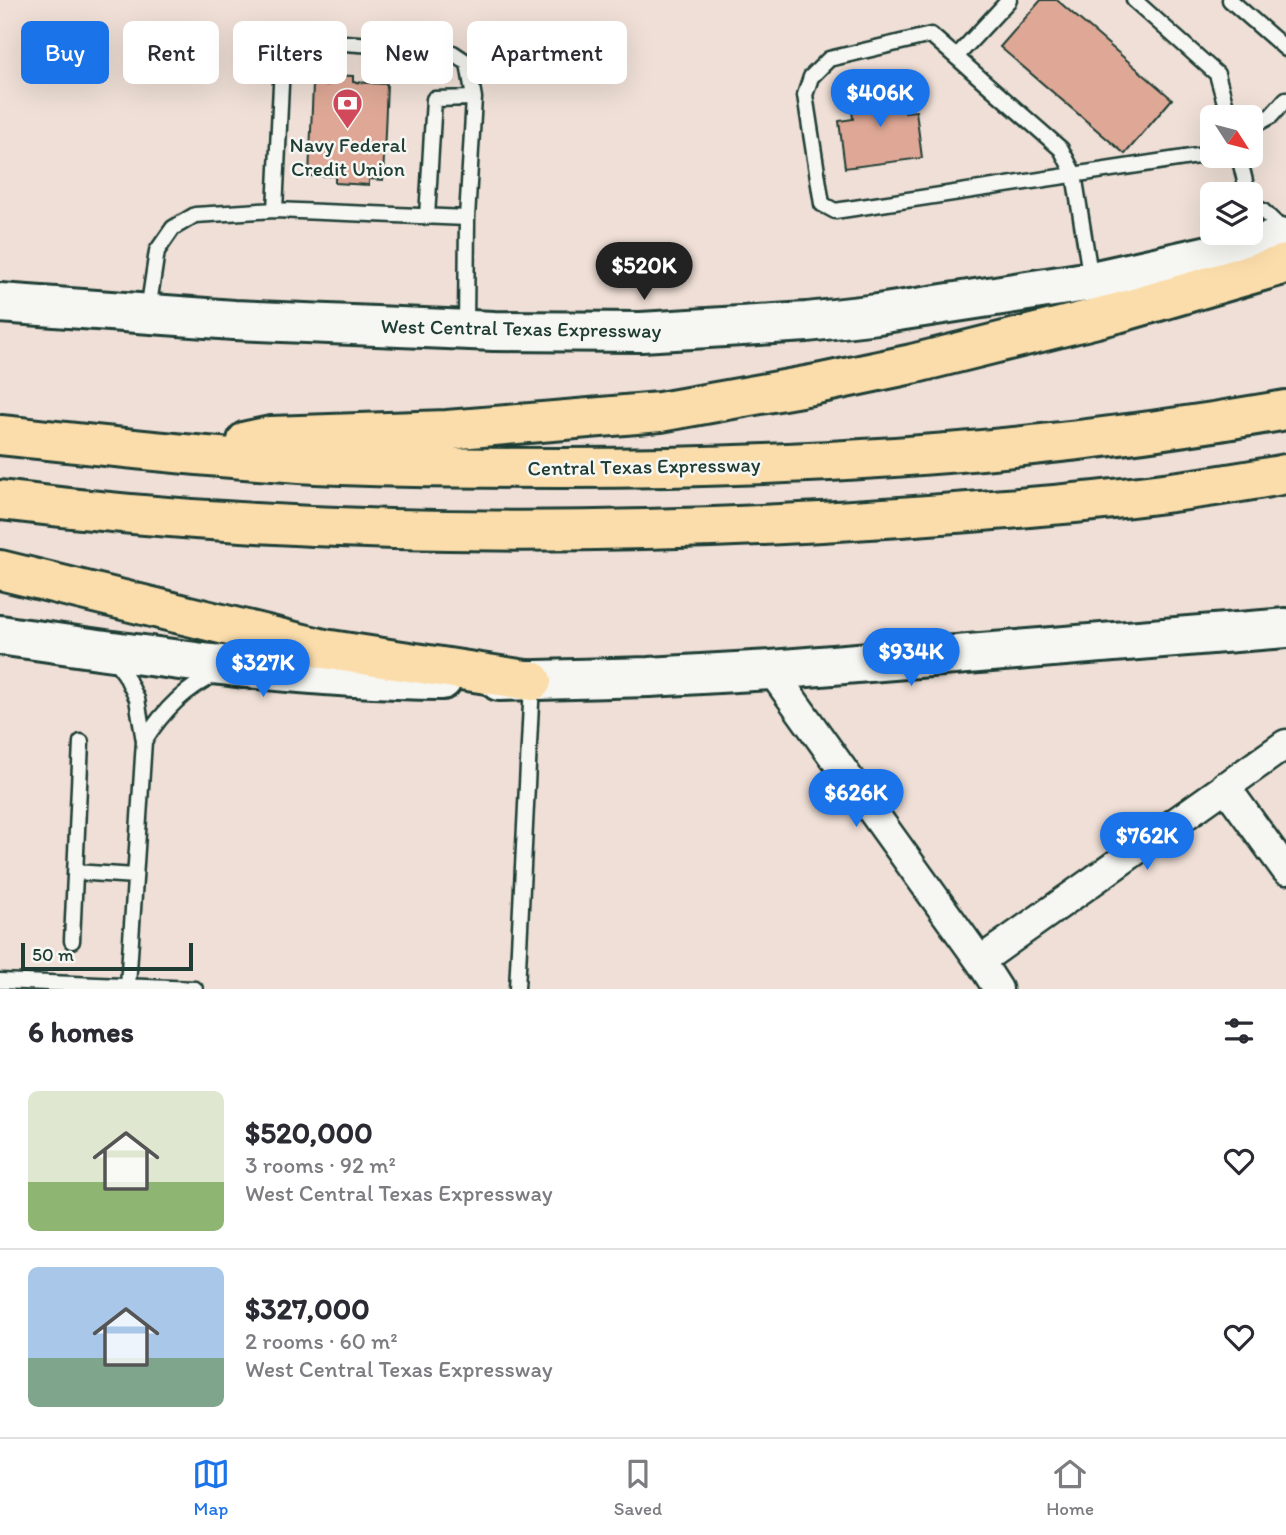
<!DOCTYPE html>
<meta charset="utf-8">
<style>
body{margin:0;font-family:Itim,sans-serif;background:#f2f2f3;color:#2b2b33;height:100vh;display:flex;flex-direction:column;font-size:26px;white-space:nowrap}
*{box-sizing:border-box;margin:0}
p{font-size:23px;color:#7c7c81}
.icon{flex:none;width:38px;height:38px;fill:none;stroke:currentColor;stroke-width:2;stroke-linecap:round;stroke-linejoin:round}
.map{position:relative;height:989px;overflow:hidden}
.drawer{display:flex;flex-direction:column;background:#fff;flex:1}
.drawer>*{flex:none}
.guide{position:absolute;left:21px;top:21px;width:700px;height:63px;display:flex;gap:14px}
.needle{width:46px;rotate:126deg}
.fabs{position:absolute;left:1200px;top:105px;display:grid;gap:14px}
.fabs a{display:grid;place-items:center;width:63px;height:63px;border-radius:10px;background:#fff;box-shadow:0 7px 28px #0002;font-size:35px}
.scale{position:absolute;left:21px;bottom:18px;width:172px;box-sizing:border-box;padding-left:7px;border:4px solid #1f3d34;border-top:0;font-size:19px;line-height:24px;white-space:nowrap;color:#1f3d34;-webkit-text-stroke:5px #f6f6f2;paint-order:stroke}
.price{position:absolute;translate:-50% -60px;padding:0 16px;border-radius:24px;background:#1a73e8;color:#fff;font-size:23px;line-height:46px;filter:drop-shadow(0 2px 4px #0008)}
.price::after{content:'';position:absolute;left:50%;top:42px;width:21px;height:16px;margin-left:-10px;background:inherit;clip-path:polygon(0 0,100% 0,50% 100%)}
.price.on{background:#222;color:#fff}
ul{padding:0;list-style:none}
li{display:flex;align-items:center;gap:21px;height:175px;padding:0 28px}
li+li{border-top:2px solid #e1e1e2}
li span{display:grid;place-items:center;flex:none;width:196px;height:140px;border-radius:10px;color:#555}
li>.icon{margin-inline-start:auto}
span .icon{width:84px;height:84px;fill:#fffc;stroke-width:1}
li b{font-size:30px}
h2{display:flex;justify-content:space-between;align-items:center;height:84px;padding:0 28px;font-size:30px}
.pill{padding:0 24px;border-radius:10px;background:#fff;box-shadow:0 7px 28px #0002;font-size:24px;line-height:63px}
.pill.on{background:#1a73e8;color:#fff}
.tab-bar{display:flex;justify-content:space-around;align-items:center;height:98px;border-top:2px solid #e1e1e2;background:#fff;font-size:19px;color:#7c7c81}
.tab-bar a{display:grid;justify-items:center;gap:4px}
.tab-bar .on{color:#1a73e8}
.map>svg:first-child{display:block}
.building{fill:#dfa896;stroke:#1f3d34;stroke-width:2}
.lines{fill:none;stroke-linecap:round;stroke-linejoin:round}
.lane-casing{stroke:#1f3d34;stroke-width:19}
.street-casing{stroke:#1f3d34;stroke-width:33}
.secondary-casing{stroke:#1f3d34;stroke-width:44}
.highway-casing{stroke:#1f3d34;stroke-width:44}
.lane{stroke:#f6f6f2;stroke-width:14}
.street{stroke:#f6f6f2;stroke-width:28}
.secondary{stroke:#f6f6f2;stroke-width:38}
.highway{stroke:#fbddab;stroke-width:38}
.labels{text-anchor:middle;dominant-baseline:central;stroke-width:5;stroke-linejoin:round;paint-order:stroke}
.poi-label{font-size:21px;fill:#1f3d34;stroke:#f6f6f2}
.street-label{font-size:21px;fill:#1f3d34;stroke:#f6f6f2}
</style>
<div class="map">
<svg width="1286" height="989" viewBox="0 0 1286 989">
<rect width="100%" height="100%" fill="#efdfd6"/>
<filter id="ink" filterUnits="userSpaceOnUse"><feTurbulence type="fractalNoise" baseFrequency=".0143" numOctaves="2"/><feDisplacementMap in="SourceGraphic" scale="14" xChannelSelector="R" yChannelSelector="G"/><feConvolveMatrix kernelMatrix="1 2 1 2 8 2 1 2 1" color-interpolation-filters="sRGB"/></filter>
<g filter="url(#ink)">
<path class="building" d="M1041,0h16l115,99 -47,55 -125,-107z
M329,75l24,1v6l34,2 -4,96 -14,-1v6l-34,-2v-7h-26l4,-91h15z
M901,85l4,27 11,-1 6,47 -77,10 -6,-47 14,-2 -3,-27z"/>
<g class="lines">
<defs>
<path id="lane" d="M1134,0l83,74 12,43
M1230,0l56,49
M956,57l53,-57
M1251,127l20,-11 15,-17
M1239,156l9,38
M1251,205l12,6 22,21
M275,210l7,-146 15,-20 18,-3 116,8 22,4 15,10 6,35 -7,120 -1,109
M427,217l7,-118 40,-1
M1091,280l-17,-106 -13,-25 -130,-114 -102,24 -18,18 -6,18 17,109 13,7 369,-56 9,-5
M148,311l9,-60 16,-23 22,-13 80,-5 192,8
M113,658l12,16 12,25 7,42 -16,245
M144,741c18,-29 41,-53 72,-67
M75,872l60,4
M72,941l9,-199
M0,981l195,8
M517,989l15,-306"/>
<path id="street" d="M771,670l209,291 18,28
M1225,786l61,84
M980,961l306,-217"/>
<path id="secondary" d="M0,303l234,17 260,11 147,1 166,-10 71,-8 214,-33 194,-43
M0,635c146,21 294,44 442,45
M499,681l150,-4 122,-7 515,-42"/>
<path id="highway" d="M0,435c105,11 211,23 316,29 82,4 165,4 247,4 241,0 485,-16 723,-58
M247,441l24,-5 176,-6 213,-18 157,-28 95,-20 205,-51 169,-49
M0,500c298,37 600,38 900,17 128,-9 259,-19 386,-43
M0,570l324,79 208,32"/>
</defs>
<use href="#lane" class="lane-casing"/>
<use href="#street" class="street-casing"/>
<use href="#secondary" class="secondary-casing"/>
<use href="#highway" class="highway-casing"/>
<use href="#lane" class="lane"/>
<use href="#street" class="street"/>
<use href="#secondary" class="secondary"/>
<use href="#highway" class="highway"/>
</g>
</g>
<defs>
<symbol id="bank-pin" viewBox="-11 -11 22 30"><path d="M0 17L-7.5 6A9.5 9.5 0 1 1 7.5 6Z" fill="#d1495b" stroke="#f6f6f2"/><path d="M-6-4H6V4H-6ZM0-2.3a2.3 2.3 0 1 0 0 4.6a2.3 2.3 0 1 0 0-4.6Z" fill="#fff"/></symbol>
</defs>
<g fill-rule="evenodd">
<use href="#bank-pin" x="330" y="86" width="35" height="47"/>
</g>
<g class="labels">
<g class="poi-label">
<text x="348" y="144">Navy Federal<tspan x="348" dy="24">Credit Union</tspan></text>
</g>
<g class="street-label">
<text transform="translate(521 328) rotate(1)">West Central Texas Expressway</text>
<text transform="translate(644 466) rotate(-1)">Central Texas Expressway</text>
</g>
</g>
</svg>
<div class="fabs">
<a><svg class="needle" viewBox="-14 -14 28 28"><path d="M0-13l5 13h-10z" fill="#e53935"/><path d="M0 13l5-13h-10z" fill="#7c7c81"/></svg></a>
<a><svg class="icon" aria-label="layers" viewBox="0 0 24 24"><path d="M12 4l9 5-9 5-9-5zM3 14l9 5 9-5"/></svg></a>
</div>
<div class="scale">50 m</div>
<b class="price" style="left:880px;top:129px">$406K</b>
<b class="price on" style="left:644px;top:302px">$520K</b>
<b class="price" style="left:911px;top:688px">$934K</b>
<b class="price" style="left:263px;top:699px">$327K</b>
<b class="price" style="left:856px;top:829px">$626K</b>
<b class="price" style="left:1147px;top:872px">$762K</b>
<div class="guide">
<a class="pill on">Buy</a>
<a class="pill">Rent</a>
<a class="pill">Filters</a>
<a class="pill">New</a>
<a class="pill">Apartment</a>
</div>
</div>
<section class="drawer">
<h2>6 homes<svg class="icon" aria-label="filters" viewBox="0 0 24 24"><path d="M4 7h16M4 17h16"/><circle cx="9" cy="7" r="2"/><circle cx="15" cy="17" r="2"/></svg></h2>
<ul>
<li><span style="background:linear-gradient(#dfe7d0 65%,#8fb573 0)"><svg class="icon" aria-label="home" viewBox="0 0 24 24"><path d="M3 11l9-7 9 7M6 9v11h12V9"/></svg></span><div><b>$520,000</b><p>3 rooms · 92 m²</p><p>West Central Texas Expressway</p></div><svg class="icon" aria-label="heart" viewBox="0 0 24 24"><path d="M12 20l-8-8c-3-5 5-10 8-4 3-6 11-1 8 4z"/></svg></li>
<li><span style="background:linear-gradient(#a9c7e8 65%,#7fa58c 0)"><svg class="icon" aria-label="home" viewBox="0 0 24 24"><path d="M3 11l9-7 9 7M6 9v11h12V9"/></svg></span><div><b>$327,000</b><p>2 rooms · 60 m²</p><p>West Central Texas Expressway</p></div><svg class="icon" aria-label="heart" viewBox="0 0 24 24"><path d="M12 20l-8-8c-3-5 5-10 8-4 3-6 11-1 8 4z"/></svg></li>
</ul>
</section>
<nav class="tab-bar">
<a class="on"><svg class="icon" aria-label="map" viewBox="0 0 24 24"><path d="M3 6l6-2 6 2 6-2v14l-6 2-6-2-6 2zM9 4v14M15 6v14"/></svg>Map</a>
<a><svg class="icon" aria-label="saved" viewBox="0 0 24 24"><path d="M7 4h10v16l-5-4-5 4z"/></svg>Saved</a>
<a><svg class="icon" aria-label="home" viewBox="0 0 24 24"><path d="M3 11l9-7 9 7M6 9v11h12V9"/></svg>Home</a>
</nav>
